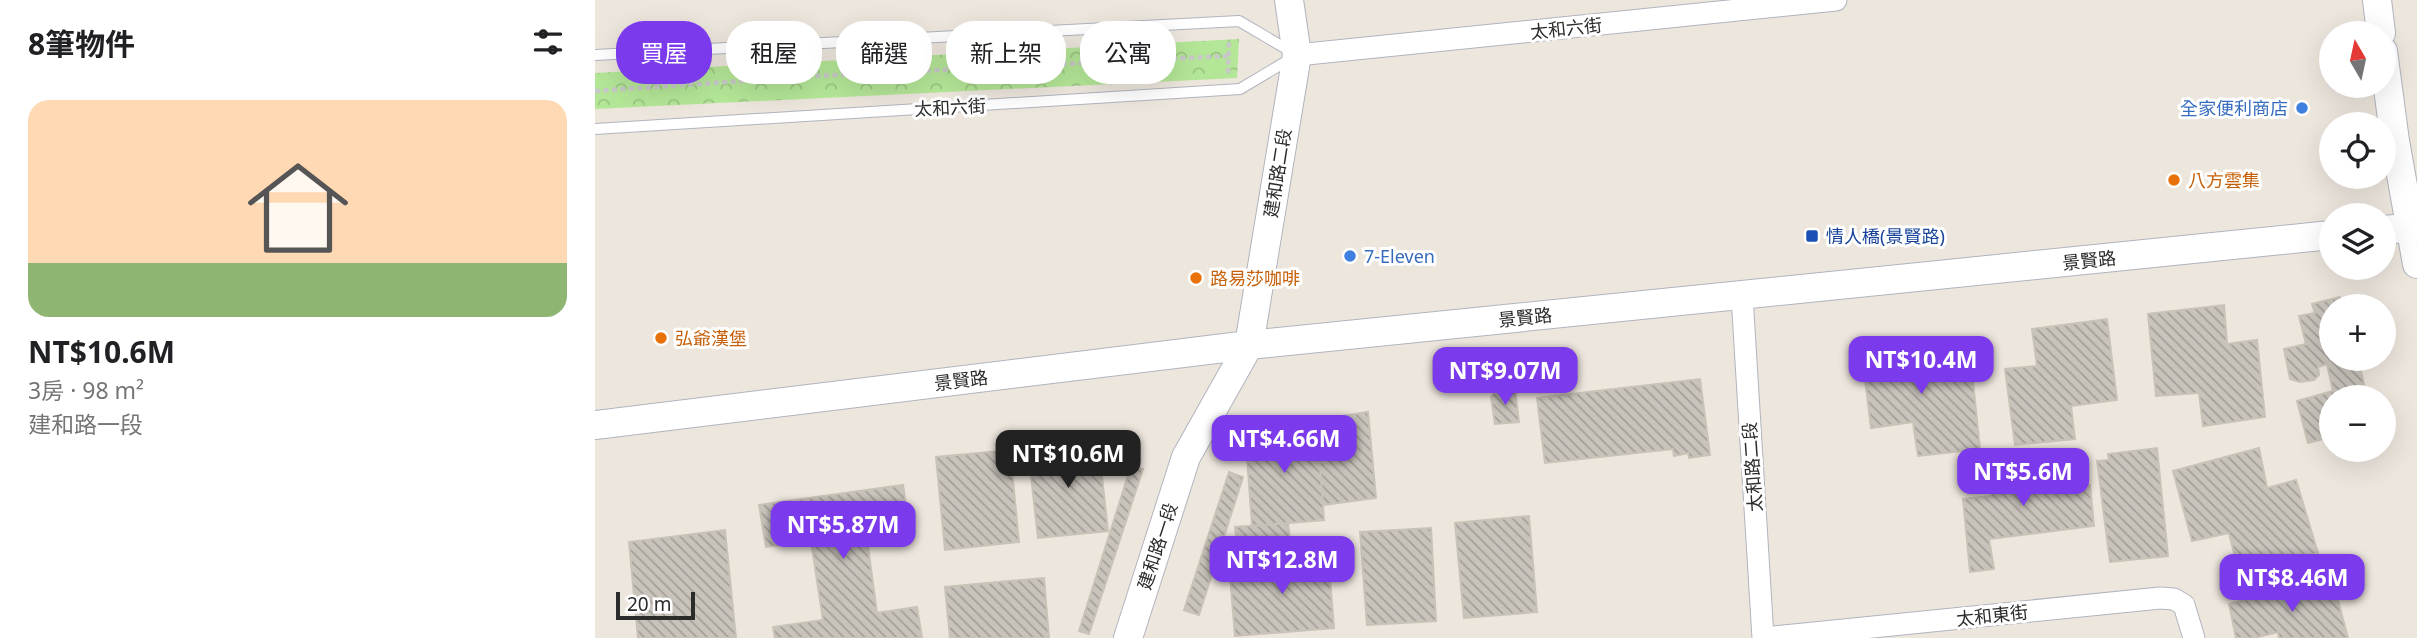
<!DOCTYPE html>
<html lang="zh-TW">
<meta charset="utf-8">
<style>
body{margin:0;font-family:"Noto Sans","Noto Sans TC",sans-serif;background:#f6f6f6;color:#202124;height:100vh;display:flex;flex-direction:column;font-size:26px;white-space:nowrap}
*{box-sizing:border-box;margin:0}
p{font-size:23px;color:#757577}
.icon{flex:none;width:38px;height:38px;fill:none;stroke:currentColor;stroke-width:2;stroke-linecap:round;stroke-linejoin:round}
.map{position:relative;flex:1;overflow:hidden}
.drawer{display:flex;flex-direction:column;background:#fff;width:595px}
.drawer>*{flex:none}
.guide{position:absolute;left:21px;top:21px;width:665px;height:63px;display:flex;gap:14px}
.needle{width:46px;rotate:351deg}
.buttons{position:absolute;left:1724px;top:21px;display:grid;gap:14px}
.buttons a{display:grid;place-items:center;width:77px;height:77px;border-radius:50%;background:#fff;box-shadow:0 7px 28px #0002;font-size:35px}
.scale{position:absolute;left:21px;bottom:18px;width:79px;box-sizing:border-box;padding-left:7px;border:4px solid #2b2b2b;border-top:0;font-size:19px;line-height:24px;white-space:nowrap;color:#2b2b2b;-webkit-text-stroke:5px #fff;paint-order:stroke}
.price{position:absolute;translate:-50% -60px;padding:0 16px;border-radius:14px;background:#7c3aed;color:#fff;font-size:23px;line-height:46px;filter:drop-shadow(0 2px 4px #0008)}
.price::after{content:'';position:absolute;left:50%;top:42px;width:21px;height:16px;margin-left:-10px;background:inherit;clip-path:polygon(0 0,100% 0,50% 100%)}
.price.active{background:#222;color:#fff}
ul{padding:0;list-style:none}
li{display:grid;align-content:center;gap:14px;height:371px;padding:0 28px}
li+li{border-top:2px solid #e0e0e0}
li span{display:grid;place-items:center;height:217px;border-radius:21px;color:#555}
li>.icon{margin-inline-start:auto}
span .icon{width:126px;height:126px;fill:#fffc;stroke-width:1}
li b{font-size:30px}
h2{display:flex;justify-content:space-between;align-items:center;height:84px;padding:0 28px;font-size:30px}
.pill{padding:0 24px;border-radius:28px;background:#fff;box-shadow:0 7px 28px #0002;font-size:24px;line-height:63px}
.pill.active{background:#7c3aed;color:#fff}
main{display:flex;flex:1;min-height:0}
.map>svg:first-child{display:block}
.park{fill:url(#park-crowns)}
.building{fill:url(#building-back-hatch);stroke:#c9c2b6;stroke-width:2}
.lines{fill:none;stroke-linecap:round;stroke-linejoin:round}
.service-casing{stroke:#b1b4bf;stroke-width:12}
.minor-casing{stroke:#b1b4bf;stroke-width:23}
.tertiary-casing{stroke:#b1b4bf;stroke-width:30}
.path{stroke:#c8c8c8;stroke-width:4.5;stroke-dasharray:5 3.5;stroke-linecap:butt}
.service{stroke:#fff;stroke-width:10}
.minor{stroke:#fff;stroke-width:21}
.tertiary{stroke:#fff;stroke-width:28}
.shop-dot{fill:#3f7fe0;stroke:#fff;stroke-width:2.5}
.food-dot{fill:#e8710a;stroke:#fff;stroke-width:2.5}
.transit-dot{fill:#1a4fb4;stroke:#fff;stroke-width:2.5}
.labels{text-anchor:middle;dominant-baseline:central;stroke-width:6;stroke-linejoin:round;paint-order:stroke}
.street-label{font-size:18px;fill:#2b2b2b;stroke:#fff}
.shop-label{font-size:18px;fill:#366cbe;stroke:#fff;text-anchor:end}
.food-label{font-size:18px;fill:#c56008;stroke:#fff;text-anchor:start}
.transit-label{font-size:18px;fill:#164399;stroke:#fff;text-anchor:start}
</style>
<main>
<section class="drawer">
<h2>8筆物件<svg class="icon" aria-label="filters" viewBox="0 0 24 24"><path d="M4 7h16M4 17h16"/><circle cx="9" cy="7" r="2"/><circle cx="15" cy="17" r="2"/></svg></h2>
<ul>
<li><span style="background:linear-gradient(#ffd9b3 75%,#8fb573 0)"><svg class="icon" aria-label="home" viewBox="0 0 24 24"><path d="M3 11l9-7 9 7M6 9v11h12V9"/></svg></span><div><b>NT$10.6M</b><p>3房 · 98 m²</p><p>建和路一段</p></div></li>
</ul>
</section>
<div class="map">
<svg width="1822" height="638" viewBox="0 0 1822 638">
<defs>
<pattern id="park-crowns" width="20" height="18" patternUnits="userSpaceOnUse" patternTransform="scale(1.75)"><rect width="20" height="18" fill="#b4e697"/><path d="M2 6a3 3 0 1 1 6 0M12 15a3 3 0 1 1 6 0" fill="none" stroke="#9bc582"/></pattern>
<pattern id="building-back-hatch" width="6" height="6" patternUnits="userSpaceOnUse" patternTransform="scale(1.75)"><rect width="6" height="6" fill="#c9c4bb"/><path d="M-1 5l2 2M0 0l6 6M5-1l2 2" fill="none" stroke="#a39f98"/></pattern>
</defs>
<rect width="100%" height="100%" fill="#ede6dd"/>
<path class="park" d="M644,39l-2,39 -642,31v-36z"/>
<path class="building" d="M1745,297l3,9h6h-18v53h27l9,38h-36v40l-23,6 -11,-42 36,-10 -6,-27 -9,3 1,8 -5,5 -14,2 -10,-3 -6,-30 22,-5 -7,-28 16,-3 -3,-9z
M1629,305l3,39 30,-4 8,77 -62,9 -4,-33 -43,3 -8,-82z
M1512,319l10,81 -46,6 4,33 -60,6 -10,-76 32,-3 -5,-37z
M1340,337l6,39 31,-4 8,77 -62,7 -5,-34 -42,6 -10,-82z
M1105,379l10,76 -21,3 -1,-5 -14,3 -1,-7 -128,14 -8,-65z
M920,389l4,33 -24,2 -4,-27 4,-5z
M773,412l8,86 -53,7 -4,-50 9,-2 -5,-34z
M722,425l7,95 -72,6 -7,-96z
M503,441l10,90 -70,7 -10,-89z
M1562,448l11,108 -58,6 -13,-101 12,-1 -1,-6z
M1664,448l8,40 29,-8 22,73 -78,24 -11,-44 -37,8 -19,-70z
M415,450l9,92 -74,8 -9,-93z
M1460,460l4,29 31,-4 4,41 -105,13 5,30 -24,3 -7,-73 28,-3 -4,-27z
M536,466l12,3 -54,165 -10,-3z
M634,472l14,5 -44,138 -15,-5z
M308,485l6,41 -43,6 11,81 40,-6 5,31h-147l-2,-11 50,-7 -12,-79 -45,6 -7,-42z
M934,516l8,96 -73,6 -9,-95z
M693,523l4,36 -53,4 -4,-36z
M836,528l5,93 -69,4 -7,-93z
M130,530l11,108h-98l-9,-96z
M733,555l6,73 -99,8 -6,-72z
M449,578l5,60h-99l-5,-51z
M1737,578l16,60h-69l-1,-6 -24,6h-18l-7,-34z"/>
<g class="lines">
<defs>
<path id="service" d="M0,55l644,-34 58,34 -57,34 -645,40"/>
<path id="minor" d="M702,55l539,-55
M1147,296l21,342
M1169,638l396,-40 14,1 10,6 10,33"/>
<path id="tertiary" d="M1782,0l4,33
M1788,51l12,90 22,123
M1788,230l34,-3
M0,425l654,-80 1082,-110
M533,638l58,-181 63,-112 48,-290 -8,-55"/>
</defs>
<use href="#service" class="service-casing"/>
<use href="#minor" class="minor-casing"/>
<use href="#tertiary" class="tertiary-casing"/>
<path class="path" d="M633,73l1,-33
M0,91l220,-15 413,-20"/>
<use href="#service" class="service"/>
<use href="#minor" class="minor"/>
<use href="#tertiary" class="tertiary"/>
</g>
<g class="shop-dot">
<circle cx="1707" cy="108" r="7"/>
<circle cx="755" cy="256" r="7"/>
</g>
<g class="food-dot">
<circle cx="1579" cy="180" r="7"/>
<circle cx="601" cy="278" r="7"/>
<circle cx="66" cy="338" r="7"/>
</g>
<rect class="transit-dot" x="1210" y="229" width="14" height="14" rx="3.5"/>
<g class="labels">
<g class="street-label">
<text transform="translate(971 28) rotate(-6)">太和六街</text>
<text transform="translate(355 107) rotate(-3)">太和六街</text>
<text transform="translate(682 173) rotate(-81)">建和路二段</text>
<text transform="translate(1494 260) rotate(-6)">景賢路</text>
<text transform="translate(930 317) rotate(-6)">景賢路</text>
<text transform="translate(366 380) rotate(-7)">景賢路</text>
<text transform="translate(1157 467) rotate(-94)">太和路二段</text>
<text transform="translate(562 546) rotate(-72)">建和路一段</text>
<text transform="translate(1397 615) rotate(-6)">太和東街</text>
</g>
<g class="shop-label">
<text x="1693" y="108">全家便利商店</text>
<text x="769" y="256" text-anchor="start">7-Eleven</text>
</g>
<g class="food-label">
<text x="1593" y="180">八方雲集</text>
<text x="615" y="278">路易莎咖啡</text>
<text x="80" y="338">弘爺漢堡</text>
</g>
<g class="transit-label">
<text x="1231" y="236">情人橋(景賢路)</text>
</g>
</g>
</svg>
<div class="buttons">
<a><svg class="needle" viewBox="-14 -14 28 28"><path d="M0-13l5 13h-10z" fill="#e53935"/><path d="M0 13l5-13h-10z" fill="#757577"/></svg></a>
<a><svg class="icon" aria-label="locate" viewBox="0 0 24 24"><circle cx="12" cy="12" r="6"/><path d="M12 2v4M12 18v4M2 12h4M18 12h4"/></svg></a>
<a><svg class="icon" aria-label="layers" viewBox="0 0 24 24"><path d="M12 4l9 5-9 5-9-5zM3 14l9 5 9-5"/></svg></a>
<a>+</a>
<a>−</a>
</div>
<div class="scale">20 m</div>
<b class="price" style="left:1326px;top:396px">NT$10.4M</b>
<b class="price" style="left:910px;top:407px">NT$9.07M</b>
<b class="price" style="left:689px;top:475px">NT$4.66M</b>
<b class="price active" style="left:473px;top:490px">NT$10.6M</b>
<b class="price" style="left:1428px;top:508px">NT$5.6M</b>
<b class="price" style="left:248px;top:561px">NT$5.87M</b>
<b class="price" style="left:687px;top:596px">NT$12.8M</b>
<b class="price" style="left:1697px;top:614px">NT$8.46M</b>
<div class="guide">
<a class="pill active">買屋</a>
<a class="pill">租屋</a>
<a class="pill">篩選</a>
<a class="pill">新上架</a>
<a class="pill">公寓</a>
</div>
</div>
</main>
